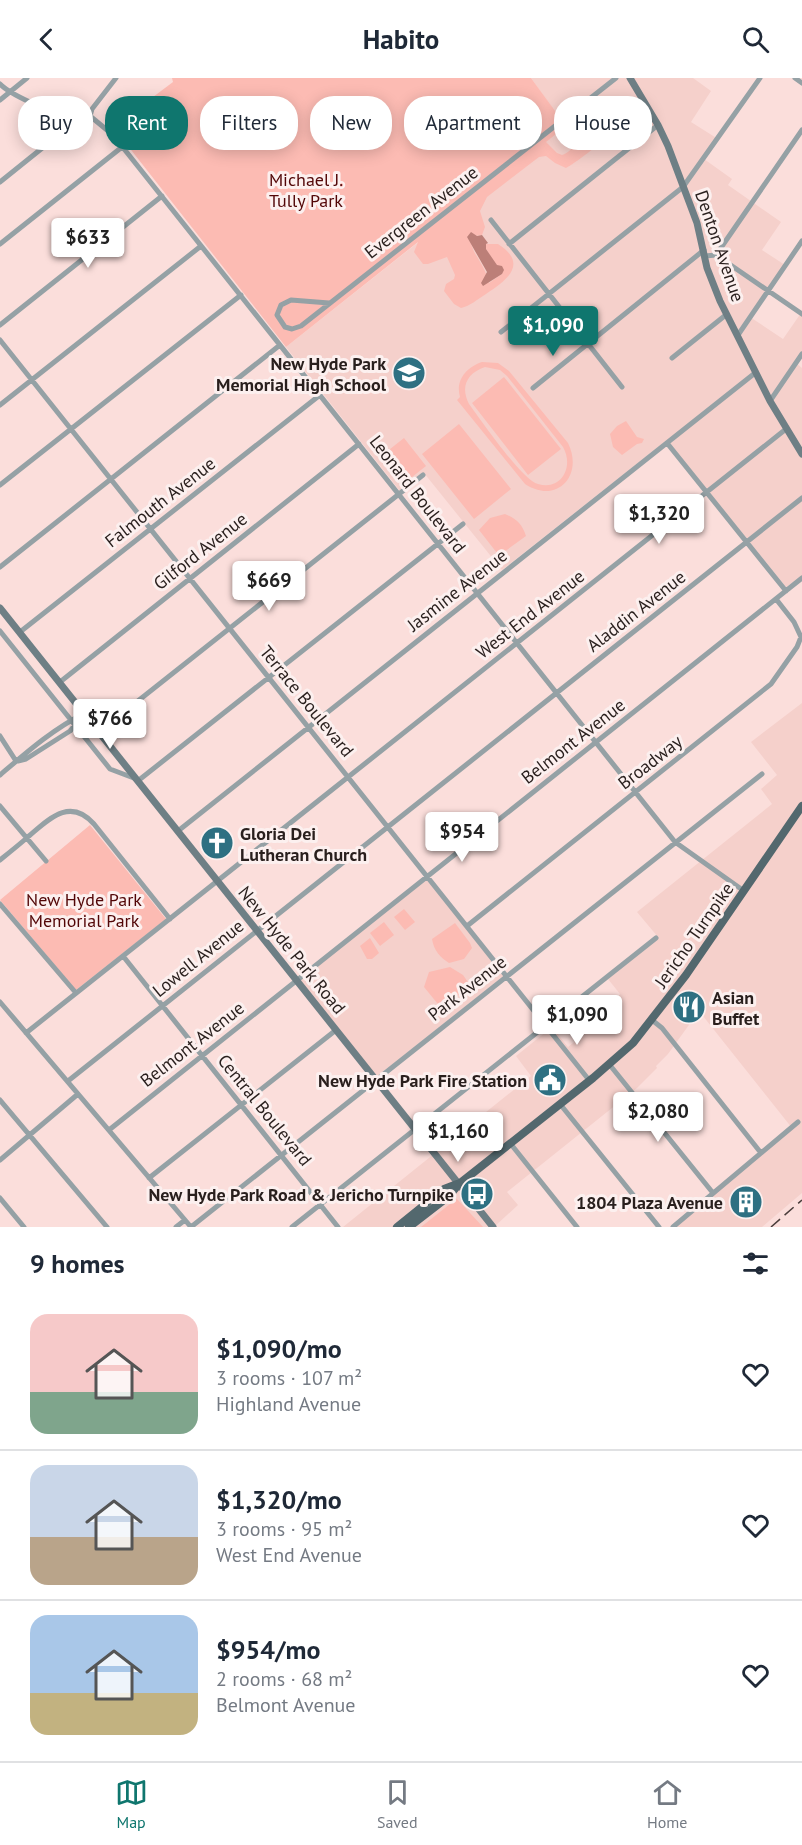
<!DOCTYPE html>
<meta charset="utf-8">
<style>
body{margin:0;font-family:"PT Sans",sans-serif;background:#f2f2f3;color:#1f2937;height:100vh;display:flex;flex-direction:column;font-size:22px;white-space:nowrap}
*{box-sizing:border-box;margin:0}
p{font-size:20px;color:#747a83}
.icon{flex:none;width:33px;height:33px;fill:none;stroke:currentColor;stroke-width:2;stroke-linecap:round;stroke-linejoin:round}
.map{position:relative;height:1149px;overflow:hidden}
.sheet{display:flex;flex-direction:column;background:#fff;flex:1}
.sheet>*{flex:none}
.banner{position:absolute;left:18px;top:18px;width:766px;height:54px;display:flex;gap:12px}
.price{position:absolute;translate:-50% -51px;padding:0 14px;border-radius:6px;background:#fff;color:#222;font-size:20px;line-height:39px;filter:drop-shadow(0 2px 3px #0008)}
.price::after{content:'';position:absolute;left:50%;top:36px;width:18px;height:14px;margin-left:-9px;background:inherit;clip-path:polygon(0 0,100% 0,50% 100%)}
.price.active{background:#0f766e;color:#fff}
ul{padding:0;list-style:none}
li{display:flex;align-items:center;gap:18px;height:150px;padding:0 30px}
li+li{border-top:2px solid #e0e1e3}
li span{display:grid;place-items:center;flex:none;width:168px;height:120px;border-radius:18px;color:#555}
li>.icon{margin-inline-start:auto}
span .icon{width:72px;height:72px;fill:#fffc;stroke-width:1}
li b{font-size:26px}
h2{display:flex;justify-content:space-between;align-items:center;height:72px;padding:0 30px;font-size:26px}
.pill{padding:0 21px;border-radius:24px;background:#fff;box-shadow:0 3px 15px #0003;font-size:21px;line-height:54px}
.pill.active{background:#0f766e;color:#fff}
header{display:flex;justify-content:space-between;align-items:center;height:78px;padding:0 30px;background:#fff;font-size:27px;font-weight:700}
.menu{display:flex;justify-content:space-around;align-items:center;height:84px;border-top:2px solid #e0e1e3;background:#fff;font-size:16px;color:#747a83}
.menu a{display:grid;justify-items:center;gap:3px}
.menu .active{color:#0f766e}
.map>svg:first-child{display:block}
.built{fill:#f5d0cb}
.green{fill:#fcbbb3;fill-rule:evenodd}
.water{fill:#bc7f78}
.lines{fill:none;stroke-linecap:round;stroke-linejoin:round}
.minor{stroke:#95a1a5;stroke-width:5}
.secondary{stroke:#6e7f85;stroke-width:7}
.primary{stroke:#53686e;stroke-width:8}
.rail{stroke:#4a3d3b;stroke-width:1.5;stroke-dasharray:12 6;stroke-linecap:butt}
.labels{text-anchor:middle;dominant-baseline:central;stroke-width:6;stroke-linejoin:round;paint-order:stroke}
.park-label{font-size:18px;fill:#520607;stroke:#fcf0ef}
.street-label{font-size:18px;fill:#291f1d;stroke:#fcf0ef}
.poi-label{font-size:18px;font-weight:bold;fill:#291f1d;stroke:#fcf0ef;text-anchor:end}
</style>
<header><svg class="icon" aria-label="back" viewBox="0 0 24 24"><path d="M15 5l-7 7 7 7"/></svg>Habito<svg class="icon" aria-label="search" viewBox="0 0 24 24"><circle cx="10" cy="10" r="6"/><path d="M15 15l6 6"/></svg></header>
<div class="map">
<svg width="802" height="1149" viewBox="0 0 802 1149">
<rect width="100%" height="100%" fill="#fbdedb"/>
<path class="built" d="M531,0h97l27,46 10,22 29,78 14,54 7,14 -8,-24 -10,-45 -29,-77 -10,-21 -28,-47h63l18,13 -20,31 27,17 -14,20 28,20 -4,6 53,37 -19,28 23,15 -35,52 33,22 18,-26 1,1v40l-6,9 6,5v208l-16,11 -119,-147 -165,130 -78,-97 -24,18 -114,-144 279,-221z
M802,625v490l-40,34h-86l116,-99 -93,-117 -31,43 -12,12 1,2 -20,20 -130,104 11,13 -24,22h-151l188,-151 -15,-20 36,-29 16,20 38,-30 14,-23 -12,-15 50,-42 -21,-25 135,-108 -11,-15 16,-14 -26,-33z
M427,800l77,98 -129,102 -78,-98z"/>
<path class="green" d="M172,0h359l35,48 -20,16 11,11 5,2c6,-2 8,-5 13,-9 8,-6 18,-6 22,-18l6,2 3,6c-4,7 -32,28 -40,32l-11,-5 -9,-7 -7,1 -52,40 -7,14 5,16 -3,8 -15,2c5,6 5,12 9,18 6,10 10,16 13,28l13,-9 -16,-25v-5h12c31,20 9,36 -12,50 -8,5 -16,12 -25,14l-7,-4 -10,-13 2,-7 8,-5 1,-4 -8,-18 -19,7h-5l-9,-12 4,-10 -132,105 -173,-220 60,-45z
M482,284l16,1 11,8 59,72c16,32 -11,62 -43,41l-68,-84 3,-3c-5,-17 7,-30 22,-35zM485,289l15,3 7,6 56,71c11,19 -1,44 -25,37 -16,-4 -57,-64 -69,-80 -9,-17 -2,-31 16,-37z
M504,299l57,72 -33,26 -56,-72z
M626,343l11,16 7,2 -2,4 -5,1 -15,11 -9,-8 -3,-13 7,-8z
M459,346l52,65 -37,30 -52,-65z
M404,360l22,28 -24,19 -22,-28z
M505,436c12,5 17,10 21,22l-22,16 -2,6 -4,-1 -1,-4 -18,-23 11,-12z
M90,747l76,94 -90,71 -76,-90z
M404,831l11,13 -10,8 -11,-13z
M384,844l10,13 -14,11 -10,-13z
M455,845l15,20 2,5 -8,11 -15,4c-9,-6 -15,-12 -17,-24z
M370,860l9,15 -7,6h-5l-7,-13z
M450,889l13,8 7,10 -28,24 -18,-22 5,-15z
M457,1121l26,28h-62l34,-27z"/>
<path class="water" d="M471,154l6,4 5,-1 6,8 -2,1v5l11,16 5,1 2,4 -2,4 -19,12 -2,-3 6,-11 -20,-35z"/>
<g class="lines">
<path class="minor" d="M795,0l7,5
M0,6c12,12 58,32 75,33 5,1 10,0 15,-1l23,19 562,707 69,49
M0,22l27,-22
M90,38l2,-7 24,-31
M0,104l56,-45 18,-19
M491,142l131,167
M0,166l122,-97
M509,166l149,-119
M716,177l86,-125
M705,178l11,-1 86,59
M329,225l-38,-3 -10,5 -4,10 8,12 7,2 9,-3 315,-248
M0,247l162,-129
M501,254l182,-145 77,-109
M738,257l64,-94
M0,262l589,740
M672,280l55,-44
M533,310l171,-138
M770,323l32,-47
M0,327l201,-159
M667,365l119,148
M0,407l241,-190
M0,489l280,-222
M0,553l110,138 29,11 324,-256
M20,554l300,-237
M60,604l299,-238
M100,653l323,-256
M0,658l16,25
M18,683l8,-2 44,-28 13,-15
M0,697c27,-23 53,-46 85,-62
M0,728l46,55
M178,753l577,-458
M0,782c10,-8 20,-16 29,-24 20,-17 41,-39 65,-12l76,95
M0,826l76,89
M467,848l304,-242 26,-37 4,-10 -7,-15 -18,-23
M123,878l215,271
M0,924l191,225
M652,942l10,8 99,125
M26,955l760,-604
M609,986l104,129
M68,1003l734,-583
M0,1022l107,127
M560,1026l99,123
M109,1052l693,-552
M510,1065l67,84
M0,1082l78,-66
M149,1100l187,-148
M0,1120l24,29
M176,1149l9,-7
M191,1149l571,-453
M292,1149l364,-289
M673,1149l125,-105"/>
<path class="secondary" d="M630,0l28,47 10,21 29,77 10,45 13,33 50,100 32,53
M0,530l493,619"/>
<path class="primary" d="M397,1149l47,-38 13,-5
M409,1149l40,-31 10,-12 134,-106 40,-35 53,-68 116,-169"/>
<path class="rail" d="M771,1149l31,-27"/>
</g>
<defs>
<symbol id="school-disc" viewBox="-11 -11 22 22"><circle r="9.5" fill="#2e7082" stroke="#fcf0ef"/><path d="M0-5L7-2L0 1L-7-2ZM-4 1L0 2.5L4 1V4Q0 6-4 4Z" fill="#fff"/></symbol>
<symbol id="church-disc" viewBox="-11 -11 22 22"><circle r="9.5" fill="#2e7082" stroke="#fcf0ef"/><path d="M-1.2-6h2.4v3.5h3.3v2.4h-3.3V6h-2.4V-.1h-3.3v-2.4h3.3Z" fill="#fff"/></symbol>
<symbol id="restaurant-disc" viewBox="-11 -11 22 22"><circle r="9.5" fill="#2e7082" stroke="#fcf0ef"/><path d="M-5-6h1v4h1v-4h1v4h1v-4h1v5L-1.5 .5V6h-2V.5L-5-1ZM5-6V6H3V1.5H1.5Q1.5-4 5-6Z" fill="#fff"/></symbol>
<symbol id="civic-disc" viewBox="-11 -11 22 22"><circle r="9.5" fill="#2e7082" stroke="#fcf0ef"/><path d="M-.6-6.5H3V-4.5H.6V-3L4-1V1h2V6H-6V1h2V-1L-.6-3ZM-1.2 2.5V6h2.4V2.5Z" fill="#fff"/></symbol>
<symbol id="bus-disc" viewBox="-11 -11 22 22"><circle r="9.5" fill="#2e7082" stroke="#fcf0ef"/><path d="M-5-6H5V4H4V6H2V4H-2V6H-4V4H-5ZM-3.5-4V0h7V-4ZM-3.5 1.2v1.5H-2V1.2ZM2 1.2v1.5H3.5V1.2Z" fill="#fff"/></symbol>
<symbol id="building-disc" viewBox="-11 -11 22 22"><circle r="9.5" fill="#2e7082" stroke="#fcf0ef"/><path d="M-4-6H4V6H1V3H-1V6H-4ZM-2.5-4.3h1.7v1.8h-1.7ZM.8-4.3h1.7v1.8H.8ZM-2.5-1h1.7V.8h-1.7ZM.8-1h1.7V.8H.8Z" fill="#fff"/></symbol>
</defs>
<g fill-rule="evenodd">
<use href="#school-disc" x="390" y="276" width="38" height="38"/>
<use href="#church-disc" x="198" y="746" width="38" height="38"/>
<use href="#restaurant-disc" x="670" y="910" width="38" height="38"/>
<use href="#civic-disc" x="531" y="983" width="38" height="38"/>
<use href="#bus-disc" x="458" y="1097" width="38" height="38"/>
<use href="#building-disc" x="727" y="1105" width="38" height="38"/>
</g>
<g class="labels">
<g class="park-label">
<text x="306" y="101">Michael J.<tspan x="306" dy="21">Tully Park</tspan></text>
<text x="84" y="821">New Hyde Park<tspan x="84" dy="21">Memorial Park</tspan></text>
</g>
<g class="street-label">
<text transform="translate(421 134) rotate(-38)">Evergreen Avenue</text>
<text transform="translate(720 168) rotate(71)">Denton Avenue</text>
<text transform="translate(418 416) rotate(52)">Leonard Boulevard</text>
<text transform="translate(160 424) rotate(-38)">Falmouth Avenue</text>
<text transform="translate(200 473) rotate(-38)">Gilford Avenue</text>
<text transform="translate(457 512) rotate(-38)">Jasmine Avenue</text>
<text transform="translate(636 533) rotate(-38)">Aladdin Avenue</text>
<text transform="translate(530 536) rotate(-38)">West End Avenue</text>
<text transform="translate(307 623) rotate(51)">Terrace Boulevard</text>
<text transform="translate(573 663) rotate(-38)">Belmont Avenue</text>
<text transform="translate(650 684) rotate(-38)">Broadway</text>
<text transform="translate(694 857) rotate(-55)">Jericho Turnpike</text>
<text transform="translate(292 872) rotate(51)">New Hyde Park Road</text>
<text transform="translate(198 880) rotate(-39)">Lowell Avenue</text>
<text transform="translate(467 910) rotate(-38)">Park Avenue</text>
<text transform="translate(192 966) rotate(-38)">Belmont Avenue</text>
<text transform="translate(265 1032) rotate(51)">Central Boulevard</text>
</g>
<g class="poi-label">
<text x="386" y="285">New Hyde Park<tspan x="386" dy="21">Memorial High School</tspan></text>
<text x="240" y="755" text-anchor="start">Gloria Dei<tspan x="240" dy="21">Lutheran Church</tspan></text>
<text x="712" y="919" text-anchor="start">Asian<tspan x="712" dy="21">Buffet</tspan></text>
<text x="527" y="1002">New Hyde Park Fire Station</text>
<text x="454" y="1116">New Hyde Park Road &amp; Jericho Turnpike</text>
<text x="723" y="1124">1804 Plaza Avenue</text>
</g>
</g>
</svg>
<b class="price" style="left:88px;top:191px">$633</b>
<b class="price active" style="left:553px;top:279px">$1,090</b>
<b class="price" style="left:659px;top:467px">$1,320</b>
<b class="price" style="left:269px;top:534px">$669</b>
<b class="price" style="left:110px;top:672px">$766</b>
<b class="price" style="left:462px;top:785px">$954</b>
<b class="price" style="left:577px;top:968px">$1,090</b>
<b class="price" style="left:658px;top:1065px">$2,080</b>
<b class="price" style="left:458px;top:1085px">$1,160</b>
<div class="banner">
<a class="pill">Buy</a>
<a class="pill active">Rent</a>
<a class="pill">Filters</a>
<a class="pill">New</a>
<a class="pill">Apartment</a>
<a class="pill">House</a>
</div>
</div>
<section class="sheet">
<h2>9 homes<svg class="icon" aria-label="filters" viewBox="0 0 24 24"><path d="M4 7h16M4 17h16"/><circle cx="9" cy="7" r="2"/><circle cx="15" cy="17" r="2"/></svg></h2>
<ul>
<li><span style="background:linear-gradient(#f6c9c9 65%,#7fa58c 0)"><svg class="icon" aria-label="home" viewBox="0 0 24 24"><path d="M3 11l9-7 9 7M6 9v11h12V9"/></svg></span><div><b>$1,090/mo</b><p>3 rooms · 107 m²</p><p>Highland Avenue</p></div><svg class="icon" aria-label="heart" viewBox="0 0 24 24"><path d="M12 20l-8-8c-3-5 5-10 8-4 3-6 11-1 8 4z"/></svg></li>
<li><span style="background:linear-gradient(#c9d6e8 60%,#b9a48a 0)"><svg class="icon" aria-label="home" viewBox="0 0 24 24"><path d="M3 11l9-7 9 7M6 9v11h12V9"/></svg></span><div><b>$1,320/mo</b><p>3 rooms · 95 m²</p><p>West End Avenue</p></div><svg class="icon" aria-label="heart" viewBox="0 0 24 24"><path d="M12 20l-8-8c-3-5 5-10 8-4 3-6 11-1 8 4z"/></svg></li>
<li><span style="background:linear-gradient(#a9c7e8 65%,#c2b280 0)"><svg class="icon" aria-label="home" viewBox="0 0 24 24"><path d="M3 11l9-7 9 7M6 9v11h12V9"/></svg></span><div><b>$954/mo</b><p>2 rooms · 68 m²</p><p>Belmont Avenue</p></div><svg class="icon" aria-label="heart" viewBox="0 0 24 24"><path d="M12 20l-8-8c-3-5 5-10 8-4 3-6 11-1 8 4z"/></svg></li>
</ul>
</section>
<nav class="menu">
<a class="active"><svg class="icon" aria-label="map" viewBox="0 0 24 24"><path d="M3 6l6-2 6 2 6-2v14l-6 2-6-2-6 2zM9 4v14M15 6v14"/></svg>Map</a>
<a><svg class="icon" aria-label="saved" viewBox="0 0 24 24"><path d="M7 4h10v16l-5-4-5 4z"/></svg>Saved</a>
<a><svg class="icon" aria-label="home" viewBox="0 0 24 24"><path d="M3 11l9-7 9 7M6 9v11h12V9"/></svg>Home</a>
</nav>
